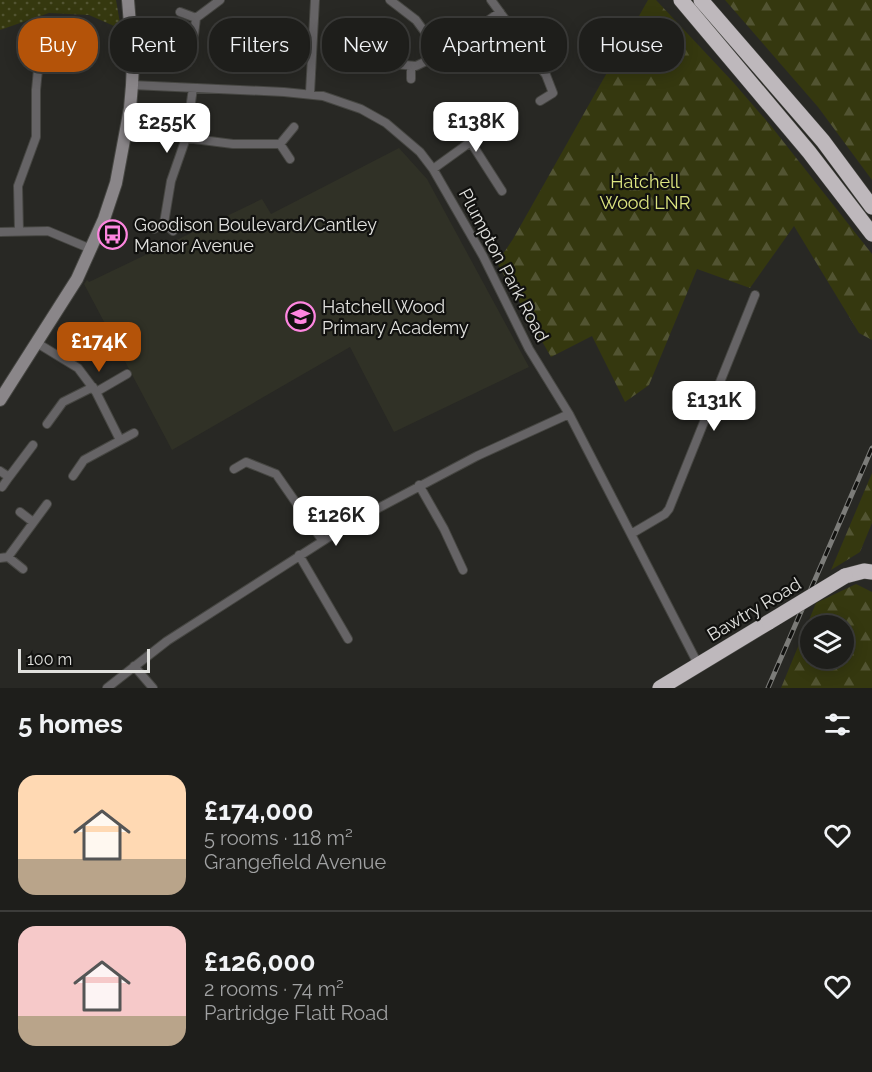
<!DOCTYPE html>
<meta charset="utf-8">
<style>
body{margin:0;font-family:Raleway,sans-serif;background:#2b2b28;color:#f1f3f6;height:100vh;display:flex;flex-direction:column;font-size:22px;white-space:nowrap}
*{box-sizing:border-box;margin:0}
p{font-size:20px;color:#a1a2a3}
.icon{flex:none;width:33px;height:33px;fill:none;stroke:currentColor;stroke-width:2;stroke-linecap:round;stroke-linejoin:round}
.map{position:relative;height:688px;overflow:hidden}
.panel{display:flex;flex-direction:column;background:#1e1e1b;flex:1}
.panel>*{flex:none}
.top-card{position:absolute;left:18px;top:18px;width:837px;height:54px;display:flex;gap:12px}
.fabs{position:absolute;left:800px;top:615px;display:grid;gap:12px}
.fabs a{display:grid;place-items:center;width:54px;height:54px;border-radius:50%;background:#1e1e1b;box-shadow:0 3px 15px #0003,0 0 0 2px #3c3c3a;font-size:30px}
.scale{position:absolute;left:18px;bottom:15px;width:132px;box-sizing:border-box;padding-left:6px;border:3px solid #e1e1de;border-top:0;font-size:16px;line-height:21px;white-space:nowrap;color:#e1e1de;-webkit-text-stroke:4px #11110f;paint-order:stroke}
.price{position:absolute;translate:-50% -51px;padding:0 14px;border-radius:12px;background:#fff;color:#222;font-size:20px;line-height:39px;filter:drop-shadow(0 2px 3px #0008)}
.price::after{content:'';position:absolute;left:50%;top:36px;width:18px;height:14px;margin-left:-9px;background:inherit;clip-path:polygon(0 0,100% 0,50% 100%)}
.price.current{background:#b45309;color:#fff}
ul{padding:0;list-style:none}
li{display:flex;align-items:center;gap:18px;height:150px;padding:0 18px}
li+li{border-top:2px solid #3c3c3a}
li span{display:grid;place-items:center;flex:none;width:168px;height:120px;border-radius:18px;color:#555}
li>.icon{margin-inline-start:auto}
span .icon{width:72px;height:72px;fill:#fffc;stroke-width:1}
li b{font-size:26px}
h2{display:flex;justify-content:space-between;align-items:center;height:72px;padding:0 18px;font-size:26px}
.chip{padding:0 21px;border-radius:24px;background:#1e1e1b;box-shadow:0 3px 15px #0003,0 0 0 2px #3c3c3a;font-size:21px;line-height:54px}
.chip.current{background:#b45309;color:#fff}
.map>svg:first-child{display:block}
.built{fill:#303126}
.grass{fill:url(#grass-dots)}
.forest{fill:url(#forest-firs);fill-rule:evenodd}
.lines{fill:none;stroke-linecap:round;stroke-linejoin:round}
.street-casing{stroke:#464642;stroke-width:10}
.secondary-casing{stroke:#464642;stroke-width:14}
.highway-casing{stroke:#464642;stroke-width:16}
.street{stroke:#666466;stroke-width:8}
.secondary{stroke:#8a8689;stroke-width:12}
.highway{stroke:#beb8bc;stroke-width:15}
.rail-casing{stroke:#7c7c79;stroke-width:5}
.rail{stroke:#11110f;stroke-width:3;stroke-dasharray:9;stroke-linecap:butt}
.highway-bridge-casing{stroke:#464642;stroke-width:16;stroke-linecap:butt}
.highway-bridge{stroke:#beb8bc;stroke-width:15}
.labels{text-anchor:middle;dominant-baseline:central;stroke-width:4.5;stroke-linejoin:round;paint-order:stroke}
.park-label{font-size:18px;fill:#dde580;stroke:#11110f}
.poi-label{font-size:18px;fill:#e1e1de;stroke:#11110f;text-anchor:start}
.street-label{font-size:18px;fill:#e1e1de;stroke:#11110f}
</style>
<div class="map">
<svg width="872" height="688" viewBox="0 0 872 688">
<defs>
<pattern id="grass-dots" width="8" height="8" patternUnits="userSpaceOnUse" patternTransform="scale(1.5)"><rect width="8" height="8" fill="#35380f"/><path d="M2 2h.1M6 6h.1" fill="none" stroke="#525432" stroke-width="1.8" stroke-linecap="round"/></pattern>
<pattern id="forest-firs" width="22" height="20" patternUnits="userSpaceOnUse" patternTransform="scale(1.5)"><rect width="22" height="20" fill="#35380f"/><path d="M5 1l3.5 6h-7zM16 11l3.5 6h-7z" fill="#525432"/></pattern>
</defs>
<rect width="100%" height="100%" fill="#282824"/>
<path class="built" d="M399,148l28,31 102,188 -135,65 -44,-85 -178,103 -88,-166 3,-4 2,2 173,-83 9,15z"/>
<path class="grass" d="M0,0h116l5,29 -32,-14 -40,-2 -49,17z"/>
<path class="forest" d="M648,0h8l77,82 38,44 101,128v86l-13,-7 -65,-107 -44,62 -53,-19 -48,116 -24,17 -33,-66 -41,21 -54,-94 16,-24z
M725,0h147v180l-54,-73z
M872,473v50l-12,29 -29,18z
M856,584l16,8v96h-91l35,-85zM810,626h33v32h-33z"/>
<g class="lines">
<defs>
<path id="street" d="M390,0l26,20 25,34
M491,0l55,75 7,18 -13,8
M180,12l16,6 -2,17
M196,18l24,-18
M522,42l12,-10
M394,64l22,2 25,-12 59,-42
M411,79v-13
M132,85l152,7 39,4 38,13 25,14 34,29 13,17 50,87 46,93 40,65 130,252
M310,93l5,-93
M186,138l47,6h47
M470,141l32,50
M290,159l-10,-15 14,-17
M433,169l72,-52
M164,223l7,-42 15,-43 7,-50
M154,229l10,-6 9,8
M19,231l-1,-45 18,-49v-47l6,-61
M0,232l48,-1 43,18
M37,343l41,25 18,24 24,48
M96,392l31,-18
M47,424l16,-22 30,-15
M234,469l12,-7 30,12 46,66
M0,471l9,6 24,-32
M73,476l11,-16 50,-27
M419,485l25,44 19,41
M2,487l7,-10
M20,512l13,10
M631,534l34,-20 4,-5 86,-214
M299,555l49,84
M8,557l15,12
M0,558l8,-1 39,-53
M134,666l19,22
M107,688l60,-47 187,-120 123,-65 92,-42"/>
<path id="secondary" d="M0,400l77,-121 27,-60 12,-36 14,-75 2,-23 1,-24 -5,-61"/>
<path id="highway" d="M681,0l128,152 63,82
M701,0l122,141 49,66
M845,576l19,-5 8,1
M660,688l109,-66"/>
</defs>
<use href="#street" class="street-casing"/>
<use href="#secondary" class="secondary-casing"/>
<use href="#highway" class="highway-casing"/>
<use href="#street" class="street"/>
<use href="#secondary" class="secondary"/>
<use href="#highway" class="highway"/>
<defs>
<path id="rail" d="M768,688l104,-240"/>
</defs>
<use href="#rail" class="rail-casing"/>
<use href="#rail" class="rail"/>
<defs>
<path id="highway-bridge" d="M769,622l76,-46"/>
</defs>
<use href="#highway-bridge" class="highway-bridge-casing"/>
<use href="#highway-bridge" class="highway-bridge"/>
</g>
<defs>
<symbol id="bus-ring" viewBox="-11 -11 22 22"><circle r="9.5" fill="#11110f" stroke="#fe86e0" stroke-width="1.5"/><path d="M-5-6H5V4H4V6H2V4H-2V6H-4V4H-5ZM-3.5-4V0h7V-4ZM-3.5 1.2v1.5H-2V1.2ZM2 1.2v1.5H3.5V1.2Z" fill="#fe86e0"/></symbol>
<symbol id="school-ring" viewBox="-11 -11 22 22"><circle r="9.5" fill="#11110f" stroke="#fe86e0" stroke-width="1.5"/><path d="M0-5L7-2L0 1L-7-2ZM-4 1L0 2.5L4 1V4Q0 6-4 4Z" fill="#fe86e0"/></symbol>
</defs>
<g fill-rule="evenodd">
<use href="#bus-ring" x="96" y="218" width="33" height="33"/>
<use href="#school-ring" x="284" y="300" width="33" height="33"/>
</g>
<g class="labels">
<g class="park-label">
<text x="645" y="181">Hatchell<tspan x="645" dy="21">Wood LNR</tspan></text>
</g>
<g class="poi-label">
<text x="134" y="224">Goodison Boulevard/Cantley<tspan x="134" dy="21">Manor Avenue</tspan></text>
<text x="322" y="306">Hatchell Wood<tspan x="322" dy="21">Primary Academy</tspan></text>
</g>
<g class="street-label">
<text transform="translate(504 265) rotate(62)">Plumpton Park Road</text>
<text transform="translate(754 609) rotate(-31)">Bawtry Road</text>
</g>
</g>
</svg>
<div class="fabs">
<a><svg class="icon" aria-label="layers" viewBox="0 0 24 24"><path d="M12 4l9 5-9 5-9-5zM3 14l9 5 9-5"/></svg></a>
</div>
<div class="scale">100 m</div>
<b class="price" style="left:476px;top:153px">£138K</b>
<b class="price" style="left:167px;top:154px">£255K</b>
<b class="price current" style="left:99px;top:373px">£174K</b>
<b class="price" style="left:714px;top:432px">£131K</b>
<b class="price" style="left:336px;top:547px">£126K</b>
<div class="top-card">
<a class="chip current">Buy</a>
<a class="chip">Rent</a>
<a class="chip">Filters</a>
<a class="chip">New</a>
<a class="chip">Apartment</a>
<a class="chip">House</a>
</div>
</div>
<section class="panel">
<h2>5 homes<svg class="icon" aria-label="filters" viewBox="0 0 24 24"><path d="M4 7h16M4 17h16"/><circle cx="9" cy="7" r="2"/><circle cx="15" cy="17" r="2"/></svg></h2>
<ul>
<li><span style="background:linear-gradient(#ffd9b3 70%,#b9a48a 0)"><svg class="icon" aria-label="home" viewBox="0 0 24 24"><path d="M3 11l9-7 9 7M6 9v11h12V9"/></svg></span><div><b>£174,000</b><p>5 rooms · 118 m²</p><p>Grangefield Avenue</p></div><svg class="icon" aria-label="heart" viewBox="0 0 24 24"><path d="M12 20l-8-8c-3-5 5-10 8-4 3-6 11-1 8 4z"/></svg></li>
<li><span style="background:linear-gradient(#f6c9c9 75%,#b9a48a 0)"><svg class="icon" aria-label="home" viewBox="0 0 24 24"><path d="M3 11l9-7 9 7M6 9v11h12V9"/></svg></span><div><b>£126,000</b><p>2 rooms · 74 m²</p><p>Partridge Flatt Road</p></div><svg class="icon" aria-label="heart" viewBox="0 0 24 24"><path d="M12 20l-8-8c-3-5 5-10 8-4 3-6 11-1 8 4z"/></svg></li>
</ul>
</section>
